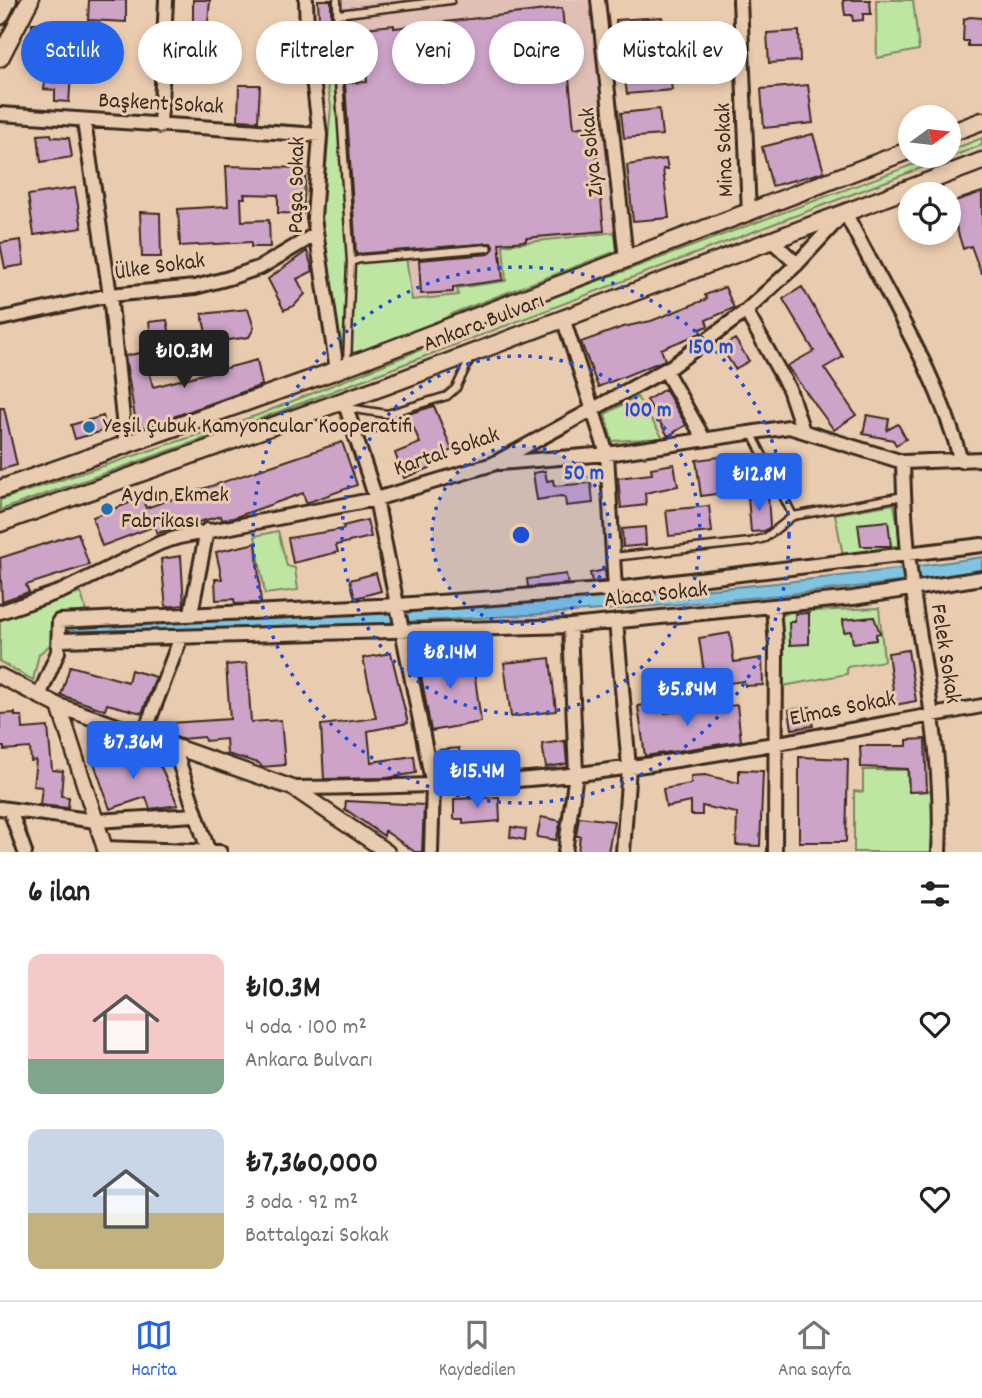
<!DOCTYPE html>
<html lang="tr">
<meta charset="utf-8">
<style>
body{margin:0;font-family:Dekko,sans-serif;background:#f2f2f2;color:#222;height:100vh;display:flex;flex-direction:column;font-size:26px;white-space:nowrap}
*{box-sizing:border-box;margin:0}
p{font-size:23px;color:#767676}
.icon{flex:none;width:38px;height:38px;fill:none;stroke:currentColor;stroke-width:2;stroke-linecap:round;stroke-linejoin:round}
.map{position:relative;height:852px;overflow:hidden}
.details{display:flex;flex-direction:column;background:#fff;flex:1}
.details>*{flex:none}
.hud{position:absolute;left:21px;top:21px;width:942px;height:63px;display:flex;gap:14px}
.needle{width:46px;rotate:75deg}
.tools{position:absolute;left:898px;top:105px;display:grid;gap:14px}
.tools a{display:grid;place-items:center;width:63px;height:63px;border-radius:50%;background:#fff;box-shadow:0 4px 10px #0003;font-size:35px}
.price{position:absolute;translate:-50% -60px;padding:0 16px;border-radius:7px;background:#2563eb;color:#fff;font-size:23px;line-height:46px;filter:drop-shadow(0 2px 4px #0008)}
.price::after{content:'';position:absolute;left:50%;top:42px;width:21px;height:16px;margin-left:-10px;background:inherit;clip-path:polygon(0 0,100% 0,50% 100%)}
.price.active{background:#222;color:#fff}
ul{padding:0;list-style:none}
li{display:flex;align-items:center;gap:21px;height:175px;padding:0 28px}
li span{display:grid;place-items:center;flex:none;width:196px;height:140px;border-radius:14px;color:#555}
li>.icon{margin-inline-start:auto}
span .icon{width:84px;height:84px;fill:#fffc;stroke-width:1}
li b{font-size:30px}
h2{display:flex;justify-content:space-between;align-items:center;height:84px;padding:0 28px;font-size:30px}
.pill{padding:0 24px;border-radius:32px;background:#fff;box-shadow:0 4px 10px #0003;font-size:24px;line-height:63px}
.pill.active{background:#2563eb;color:#fff}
.menu{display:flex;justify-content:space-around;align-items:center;height:98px;border-top:2px solid #e0e0e0;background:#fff;font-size:19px;color:#767676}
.menu a{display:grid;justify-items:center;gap:4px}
.menu .active{color:#2563eb}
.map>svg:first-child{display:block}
.built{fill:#e1bfb6}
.green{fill:#bee5a1;stroke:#7c8860;stroke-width:2}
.water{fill:#81c4e2;stroke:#658694;stroke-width:2}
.building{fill:#cda3c8;stroke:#3b2a1e;stroke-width:2}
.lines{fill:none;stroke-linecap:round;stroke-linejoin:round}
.service-casing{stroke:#3b2a1e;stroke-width:11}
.minor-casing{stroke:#3b2a1e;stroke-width:18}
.tertiary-casing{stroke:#3b2a1e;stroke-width:19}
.secondary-casing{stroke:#3b2a1e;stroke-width:21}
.service{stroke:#e9cbaf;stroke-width:6}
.minor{stroke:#e9cbaf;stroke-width:12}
.tertiary{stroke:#e9cbaf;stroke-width:14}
.secondary{stroke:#e9cbaf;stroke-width:16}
.ring{fill:none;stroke:#1d4ed8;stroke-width:3.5;stroke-dasharray:3.5 7}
.poi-dot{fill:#1f6fb2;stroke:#e9cbaf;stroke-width:2.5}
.labels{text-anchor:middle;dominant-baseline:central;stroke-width:6;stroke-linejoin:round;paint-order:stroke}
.street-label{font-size:23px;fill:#3b2a1e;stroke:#e9cbaf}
.poi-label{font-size:23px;fill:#3b2a1e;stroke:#e9cbaf;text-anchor:start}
.centre{fill:#1d4ed8;stroke:#e9cbaf;stroke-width:3.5}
.ring-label{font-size:21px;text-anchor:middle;font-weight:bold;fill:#1d4ed8;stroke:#e9cbaf;stroke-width:6;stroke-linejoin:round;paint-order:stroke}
</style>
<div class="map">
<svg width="982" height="852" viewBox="0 0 982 852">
<rect width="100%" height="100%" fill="#e9cbaf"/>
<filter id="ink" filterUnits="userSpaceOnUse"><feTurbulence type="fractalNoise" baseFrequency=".0143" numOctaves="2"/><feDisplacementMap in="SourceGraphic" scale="14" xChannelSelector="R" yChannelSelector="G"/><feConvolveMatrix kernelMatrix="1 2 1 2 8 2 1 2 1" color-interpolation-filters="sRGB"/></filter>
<g filter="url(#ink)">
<path class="built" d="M313,0h280l29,252 -162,61 -36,20 -39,15 -44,9 -21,-134 11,-117 -16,-68z"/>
<path class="green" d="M876,0h37l6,50 -42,8z
M332,59l19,202 55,-4 6,43 46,-5 -1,-7 49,-7 -3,-36 113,-13 3,18 -163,62 -38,21 -40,14 -37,8 -20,-131 10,-118 -8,-45z
M982,138v7l-728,276 -254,89v-10l258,-85 264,-106 414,-153h12l1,-5z
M637,397l26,41 -51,3 -7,-27z
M894,504l7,41 -58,10 -8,-41z
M278,531l9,35 8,2 3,22 -33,4 -10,-58z
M81,593l5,18 -30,7v22l-17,14 -6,26 -33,-18v-45z
M879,608l5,53 -37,6v7l-64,12 -1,-70 7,-4z
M863,770h44l2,22 23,-1 1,61h-79v-61l9,1z"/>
<path class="water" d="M982,557v14c-305,43 -614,53 -921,67v-13c307,-15 616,-21 921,-68z"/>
<path class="building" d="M89,0h37v22l-38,-2z
M193,0h17l-2,23 -15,-1z
M318,0h13v53l-10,-1z
M843,0h27l1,14h-8v6l-10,1 -1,-6h-7z
M562,8l12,120 20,-3 10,106 -78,7v3l-27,2 4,37 -50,7v5l-32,2 -2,-34 70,-6 5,-6 -3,-5 -135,11 -11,-171 22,-1 -3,-54 30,-3v3z
M662,17l10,73 -45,4 -11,-74z
M970,17l12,1v28h-14v-5h-5l1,-22z
M32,23h20v19l-20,1z
M799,31l1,30 -31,2 -2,-30z
M46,75l25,1 -2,26 -14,-1v-11l-11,-1z
M239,85h21l-2,36 -20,-1z
M808,85l5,38 -49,5 -3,-39z
M659,109l3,26 -38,3 -3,-25z
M51,134l1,3 17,1 3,19 -31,5 -3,-27z
M813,134l11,38 -52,14 -10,-39z
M666,159l2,10h-5l6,49 -36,3 -6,-56z
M226,166l80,2 -3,46 -25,-1v-18l-34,-1 1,4h-4l1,23 27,-1 1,27h-19v-5l-71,4 -2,-37 50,-3z
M75,188l7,40 -48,7 -6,-40z
M982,192v81h-1l-10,-27 -8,3 -14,-46z
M140,212l20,1 1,44h-19z
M21,240l3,25 -19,3 -5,-25z
M307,251l6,20 -16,8 8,15 -11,12 -10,4 -16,-31z
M725,287l9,21 -28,12 2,6 -8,3 1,4 -40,16 4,11 -67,27 -17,-45 42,-15 28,-6 56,-22 -2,-4z
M802,287l41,70 -19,11 32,47 -22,15 -47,-64 27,-15 -31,-52z
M248,309l6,19 -5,9 -41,6 -6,-29z
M167,320l5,25 -19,2 -4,-25z
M735,339l14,22 -14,8 -14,-22z
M144,352l9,35 104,-27 5,25 -125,45 -12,-74z
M665,389l21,36 -18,11 -21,-36z
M434,406l18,44 -24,11 2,7 -26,10 -9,-25 25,-10 -12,-29z
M0,408h4l13,57 -17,5z
M867,415l22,4 -2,11 11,-6 8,15 -10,6 -3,-5 -30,-6z
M103,416l4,14 -32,9 -4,-14z
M342,442l15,43 -51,18 -3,-10 -70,25 -11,2 -1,-4 -64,17 -2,-7 -53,20 -9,-26v-3l49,-19 4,10z
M719,457l4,36 -22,3 -5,-36z
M674,464l4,22 -33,7 1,12 -25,3 -3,-30 34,-4 -1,-6z
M545,471l2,10 6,-1 1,6 37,-3 2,20 -27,3 -1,-9 -4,-1 -24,4 -4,-27z
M768,495l2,32 -6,4 -13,1 -3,-35z
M709,506l3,26 -43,4 -3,-26z
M367,520l4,17 -35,8 2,7 -45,11 -5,-25 56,-9 -1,-3z
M888,521l3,25h-30l-3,-22z
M645,527l1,18 -23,2 -1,-18z
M78,533l11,32 -63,20 3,7 -27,9 -2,-43z
M256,543l5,60 -26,1 -1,-5 -18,1 -1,-21h7l-6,-27z
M181,556l3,49 -18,2 -5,-48z
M605,570l1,11 -14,1 -2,-9z
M376,573l5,18 -26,7 -5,-18z
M566,574l2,10 -40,3 -1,-8z
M809,613v31l-19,1 -1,-23h6v-8z
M874,617l6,16 -4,1v6l-23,3 -2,-12 -7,1 -1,-12z
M730,633l4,29 28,-4 1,27 -18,1 -1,-5 -38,5 -7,-48z
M908,650l8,51 -21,4 -7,-52z
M391,653l17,70 -40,8 3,31 43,-6 2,17 -29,5 -63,1 -3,-54 55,-7 -13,-60z
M438,654l1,5 33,-4 9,67 -50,9 -13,-73z
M550,658l6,53 -45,6 -7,-54z
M247,663l4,59 30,-2 4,45 -23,2 -3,-4 -32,-9 -1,-15 -21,2 -1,-4 -23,2 -11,-4v-12l60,-4 -4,-54z
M70,666l58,16 3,-12 25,7 -14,36 -35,-9 -2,6 -44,-15z
M664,702l1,11 72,-8 4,36 -96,15 -7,-50z
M810,707l3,19 -21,3 -3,-19z
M15,713v3h7l1,13 25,-2 4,43 11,1 -2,25 8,1 -1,11 -28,-3 2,-18 -9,-1 3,-26 -5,1 -1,-13 -26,2v-3h-4v-33z
M925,739l2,52 -18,1 -1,-23 -47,-2 -1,-21h47v-6z
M565,741l2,23 -21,3 -4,-23z
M120,747l6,19 19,-7 16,8 17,38 -28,4 -4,-12 -36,12 -18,-52z
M459,748l2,25 -19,3 -3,-26z
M799,757l49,2 -2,83h-47z
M739,770l24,1 -3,75 -24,-1 1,-32 -35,-7v9h-11v-13l-25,5 -3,-18 28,-5v-8l14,-1 34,8z
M499,797l1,24 -37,3v-5h-9v-20z
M346,801l78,4 -2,47h-7l-30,-21 -1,5 -39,-27z
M541,817l20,4 -5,19 -19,-3z
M579,817l35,4 -6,31h-30l2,-16h-4z
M511,827l15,2 -1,11 -15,-3z"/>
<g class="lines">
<defs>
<path id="service" d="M337,0l1,66 13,196 -4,102
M338,14l113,-14
M351,262l9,-3 128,-11
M348,408l39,6 60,-18 9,-8 15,-31
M751,432l42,84
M613,557l137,-15 15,-4 28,-22 111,-20"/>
<path id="minor" d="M306,0l1,31 13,104 -6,83 23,152
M598,0l28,259
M740,0l9,214
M0,114l320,21
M84,122l26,173 16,152
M160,126l6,-126
M771,240l26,24
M746,311l43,78 13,39
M563,318l44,136 8,135
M0,319l110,-24 85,-8 34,-9 32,-11 55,-33
M665,370l39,69
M346,407l30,92 57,287 -2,66
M903,462c1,41 3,83 9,123 13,89 32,177 27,267
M500,463l107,-9 182,-27 114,35 79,-3
M773,606l3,40 -1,206
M0,612l62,-21 98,-48 19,-6 197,-38 117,-35 179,-98 74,-55 51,-47 48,-52c41,83 92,159 116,249
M191,613l16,-83
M616,621l13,146 -6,85
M59,640l511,-14 283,-28 129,-20
M39,696l19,-44 1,-31 339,-16 217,-16 367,-44
M143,736l38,-99
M174,747l34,103
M293,788c95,-1 191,-3 286,-14 135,-17 269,-44 403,-68
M0,808l96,13 99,-6
M10,810l15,42
M104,848l116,4
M565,852l11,-78 -6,-148"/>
<path id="tertiary" d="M0,676l59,30 234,82 94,64
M59,706l47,146"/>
<path id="secondary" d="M0,16l8,-16
M0,58l30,-58
M948,134l34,-13
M0,489l337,-119 573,-220
M0,523l385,-137 597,-225"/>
</defs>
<use href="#service" class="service-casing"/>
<use href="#minor" class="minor-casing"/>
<use href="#tertiary" class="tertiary-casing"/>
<use href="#secondary" class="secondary-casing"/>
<use href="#service" class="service"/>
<use href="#minor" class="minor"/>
<use href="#tertiary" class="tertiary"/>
<use href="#secondary" class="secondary"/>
</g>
</g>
<circle cx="521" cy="535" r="89" fill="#1d4ed8" fill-opacity=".12"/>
<g class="ring">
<circle cx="521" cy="535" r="89"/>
<circle cx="521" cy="535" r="179"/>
<circle cx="521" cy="535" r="268"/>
</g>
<g class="poi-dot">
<circle cx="89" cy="427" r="7"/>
<circle cx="107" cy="509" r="7"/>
</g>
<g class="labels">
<g class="street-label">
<text transform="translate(161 105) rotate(3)">Başkent Sokak</text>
<text transform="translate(726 150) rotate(-92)">Mina Sokak</text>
<text transform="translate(593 152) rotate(-96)">Ziya Sokak</text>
<text transform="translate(298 185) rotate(-89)">Paşa Sokak</text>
<text transform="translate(160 268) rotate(-8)">Ülke Sokak</text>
<text transform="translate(484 324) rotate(-21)">Ankara Bulvarı</text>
<text transform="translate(447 453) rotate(-19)">Kartal Sokak</text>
<text transform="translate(656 596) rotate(-6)">Alaca Sokak</text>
<text transform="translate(944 654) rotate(81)">Felek Sokak</text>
<text transform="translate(843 710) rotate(-11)">Elmas Sokak</text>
</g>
<g class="poi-label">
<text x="103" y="427">Yeşil Çubuk Kamyoncular Kooperatifi</text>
<text x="121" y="496">Aydın Ekmek<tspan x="121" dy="26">Fabrikası</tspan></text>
</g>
</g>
<circle cx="521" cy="535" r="10" class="centre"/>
<g class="ring-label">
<text x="711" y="353">150 m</text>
<text x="648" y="416">100 m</text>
<text x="584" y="479">50 m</text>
</g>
</svg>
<div class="tools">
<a><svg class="needle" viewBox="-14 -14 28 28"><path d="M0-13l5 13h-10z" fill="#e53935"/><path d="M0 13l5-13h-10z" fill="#767676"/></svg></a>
<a><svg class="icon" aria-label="locate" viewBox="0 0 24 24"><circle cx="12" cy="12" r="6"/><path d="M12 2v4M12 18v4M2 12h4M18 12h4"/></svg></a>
</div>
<b class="price active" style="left:184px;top:390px">₺10.3M</b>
<b class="price" style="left:759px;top:513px">₺12.8M</b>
<b class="price" style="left:450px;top:691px">₺8.14M</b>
<b class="price" style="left:687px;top:728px">₺5.84M</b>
<b class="price" style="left:133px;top:781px">₺7.36M</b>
<b class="price" style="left:477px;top:810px">₺15.4M</b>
<div class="hud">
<a class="pill active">Satılık</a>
<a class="pill">Kiralık</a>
<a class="pill">Filtreler</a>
<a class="pill">Yeni</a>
<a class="pill">Daire</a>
<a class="pill">Müstakil ev</a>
</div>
</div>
<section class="details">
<h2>6 ilan<svg class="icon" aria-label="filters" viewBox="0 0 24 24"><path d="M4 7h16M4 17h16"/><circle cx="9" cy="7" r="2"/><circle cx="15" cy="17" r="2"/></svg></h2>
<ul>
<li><span style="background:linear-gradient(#f6c9c9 75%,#7fa58c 0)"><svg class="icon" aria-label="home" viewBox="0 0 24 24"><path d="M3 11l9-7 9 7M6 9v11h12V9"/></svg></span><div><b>₺10.3M</b><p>4 oda · 100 m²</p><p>Ankara Bulvarı</p></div><svg class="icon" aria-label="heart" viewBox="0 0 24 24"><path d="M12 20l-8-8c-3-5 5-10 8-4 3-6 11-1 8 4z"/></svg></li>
<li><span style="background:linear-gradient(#c9d6e8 60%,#c2b280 0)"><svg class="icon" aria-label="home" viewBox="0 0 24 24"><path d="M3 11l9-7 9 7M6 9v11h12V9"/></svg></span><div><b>₺7,360,000</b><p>3 oda · 92 m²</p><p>Battalgazi Sokak</p></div><svg class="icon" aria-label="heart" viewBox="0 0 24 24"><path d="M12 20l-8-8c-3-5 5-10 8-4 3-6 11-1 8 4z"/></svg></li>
</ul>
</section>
<nav class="menu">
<a class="active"><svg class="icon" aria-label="map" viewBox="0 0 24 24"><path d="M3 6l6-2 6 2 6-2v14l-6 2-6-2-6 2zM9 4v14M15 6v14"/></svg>Harita</a>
<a><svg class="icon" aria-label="saved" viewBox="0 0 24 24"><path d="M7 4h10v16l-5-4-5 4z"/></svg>Kaydedilen</a>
<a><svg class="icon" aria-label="home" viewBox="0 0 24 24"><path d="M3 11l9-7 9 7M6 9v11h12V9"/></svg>Ana sayfa</a>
</nav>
